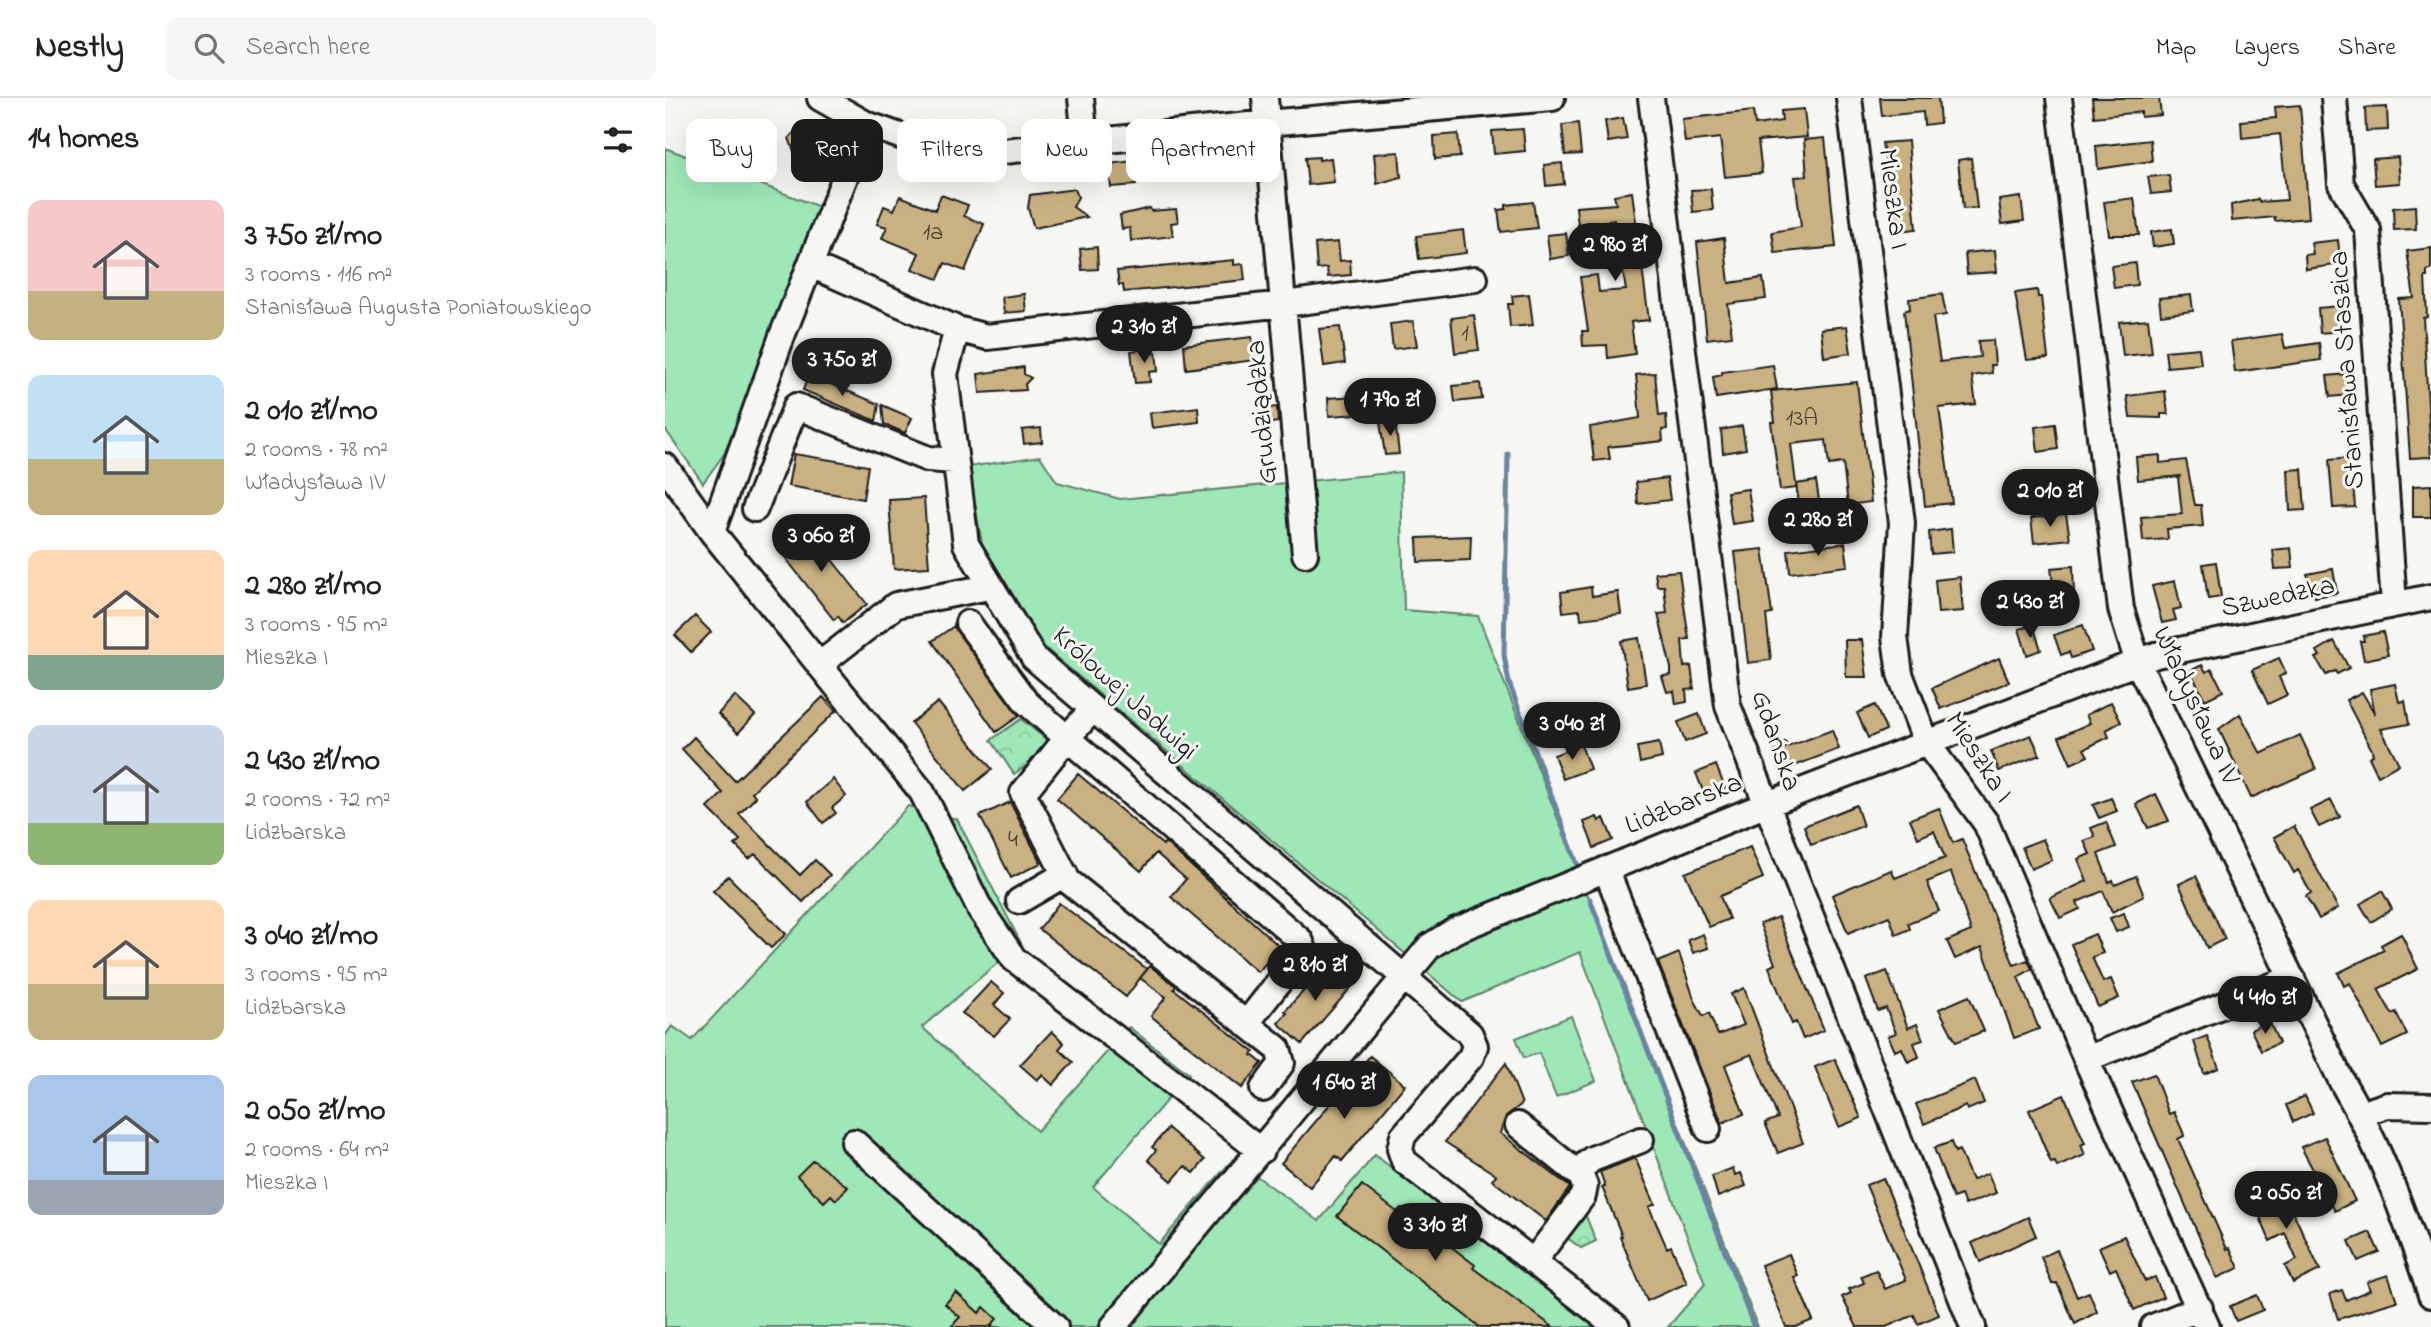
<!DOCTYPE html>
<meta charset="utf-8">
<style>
body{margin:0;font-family:"Indie Flower",sans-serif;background:#f6f6f6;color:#202124;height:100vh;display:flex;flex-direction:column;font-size:26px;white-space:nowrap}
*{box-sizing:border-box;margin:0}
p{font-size:23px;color:#757577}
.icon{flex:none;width:38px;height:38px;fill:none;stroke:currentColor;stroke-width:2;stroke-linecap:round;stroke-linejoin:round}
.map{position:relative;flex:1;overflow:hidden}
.panel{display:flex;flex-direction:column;background:#fff;width:665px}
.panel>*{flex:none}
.banner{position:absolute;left:21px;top:21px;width:665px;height:63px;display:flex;gap:14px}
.price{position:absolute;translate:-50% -60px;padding:0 16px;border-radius:24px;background:#1c1c1c;color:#fff;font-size:23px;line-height:46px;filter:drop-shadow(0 2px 4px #0008)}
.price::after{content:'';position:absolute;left:50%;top:42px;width:21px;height:16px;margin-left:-10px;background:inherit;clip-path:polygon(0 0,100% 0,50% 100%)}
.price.current{background:#222;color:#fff}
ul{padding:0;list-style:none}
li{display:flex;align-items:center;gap:21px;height:175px;padding:0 28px}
li span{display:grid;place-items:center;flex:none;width:196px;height:140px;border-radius:14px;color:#555}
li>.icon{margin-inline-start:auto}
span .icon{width:84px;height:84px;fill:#fffc;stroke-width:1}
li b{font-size:30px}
h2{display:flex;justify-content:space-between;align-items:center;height:84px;padding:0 28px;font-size:30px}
.tag{padding:0 24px;border-radius:14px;background:#fff;box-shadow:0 7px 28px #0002;font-size:24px;line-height:63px}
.tag.current{background:#1c1c1c;color:#fff}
header{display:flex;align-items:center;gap:42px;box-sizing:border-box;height:98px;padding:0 35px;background:#fff;border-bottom:2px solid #e0e0e0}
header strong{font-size:33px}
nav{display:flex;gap:38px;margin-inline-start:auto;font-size:24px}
.search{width:490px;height:63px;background:#f6f6f6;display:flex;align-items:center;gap:18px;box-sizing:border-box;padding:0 24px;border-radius:14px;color:#757577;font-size:26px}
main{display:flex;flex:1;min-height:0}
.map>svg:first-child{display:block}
.grass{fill:#9ee8b7;stroke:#5d826a;stroke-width:2}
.park{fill:url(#park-crowns);stroke:#5d826a;stroke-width:2}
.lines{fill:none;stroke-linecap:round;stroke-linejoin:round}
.stream{stroke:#6a84a0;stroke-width:5}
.building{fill:#c9b181;stroke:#1c1c1c;stroke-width:2}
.minor-casing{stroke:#1c1c1c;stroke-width:30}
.minor{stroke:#f6f6f2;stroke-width:24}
.labels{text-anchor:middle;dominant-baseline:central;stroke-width:6;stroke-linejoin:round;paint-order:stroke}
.number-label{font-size:24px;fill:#474135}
.street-label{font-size:28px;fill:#1c1c1c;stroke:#f6f6f2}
</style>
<header>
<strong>Nestly</strong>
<div class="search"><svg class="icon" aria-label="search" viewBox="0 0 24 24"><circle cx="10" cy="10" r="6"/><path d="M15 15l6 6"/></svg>Search here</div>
<nav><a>Map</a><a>Layers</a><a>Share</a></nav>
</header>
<main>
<section class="panel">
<h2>14 homes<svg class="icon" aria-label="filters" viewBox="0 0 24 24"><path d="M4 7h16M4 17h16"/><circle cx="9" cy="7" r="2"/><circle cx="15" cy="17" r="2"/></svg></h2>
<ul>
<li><span style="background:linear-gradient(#f6c9c9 65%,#c2b280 0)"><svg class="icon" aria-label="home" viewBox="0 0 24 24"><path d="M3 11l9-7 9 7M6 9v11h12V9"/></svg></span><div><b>3 750 zł/mo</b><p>3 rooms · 116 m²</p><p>Stanisława Augusta Poniatowskiego</p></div></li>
<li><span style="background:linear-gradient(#bfe0f5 60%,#c2b280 0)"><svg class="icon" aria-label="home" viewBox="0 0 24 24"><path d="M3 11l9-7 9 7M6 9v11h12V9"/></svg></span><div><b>2 010 zł/mo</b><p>2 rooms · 78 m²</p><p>Władysława IV</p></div></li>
<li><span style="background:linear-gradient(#ffd9b3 75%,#7fa58c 0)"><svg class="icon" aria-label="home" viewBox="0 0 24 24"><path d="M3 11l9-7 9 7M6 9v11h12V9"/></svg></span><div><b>2 280 zł/mo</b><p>3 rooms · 95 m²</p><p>Mieszka I</p></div></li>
<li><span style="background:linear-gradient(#c9d6e8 70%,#8fb573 0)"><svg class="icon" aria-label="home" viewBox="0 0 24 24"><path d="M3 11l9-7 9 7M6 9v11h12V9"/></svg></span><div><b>2 430 zł/mo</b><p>2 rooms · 72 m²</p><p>Lidzbarska</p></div></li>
<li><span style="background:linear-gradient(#ffd9b3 60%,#c2b280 0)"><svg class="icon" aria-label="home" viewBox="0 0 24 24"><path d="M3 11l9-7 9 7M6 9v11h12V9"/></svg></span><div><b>3 040 zł/mo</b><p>3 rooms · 95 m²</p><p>Lidzbarska</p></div></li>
<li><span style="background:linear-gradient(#a9c7e8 75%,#9aa5b1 0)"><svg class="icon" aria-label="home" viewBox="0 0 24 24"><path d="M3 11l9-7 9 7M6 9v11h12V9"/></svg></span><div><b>2 050 zł/mo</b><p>2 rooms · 64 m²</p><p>Mieszka I</p></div></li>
</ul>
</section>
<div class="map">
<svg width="1766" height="1229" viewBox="0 0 1766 1229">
<defs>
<pattern id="park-crowns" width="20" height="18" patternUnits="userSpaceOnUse" patternTransform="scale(1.75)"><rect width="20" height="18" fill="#9ee8b7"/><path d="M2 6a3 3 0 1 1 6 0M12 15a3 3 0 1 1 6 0" fill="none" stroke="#88c69d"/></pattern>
</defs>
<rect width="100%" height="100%" fill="#f6f6f2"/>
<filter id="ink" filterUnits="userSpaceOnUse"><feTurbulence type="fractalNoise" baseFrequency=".0143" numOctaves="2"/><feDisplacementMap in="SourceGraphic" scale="14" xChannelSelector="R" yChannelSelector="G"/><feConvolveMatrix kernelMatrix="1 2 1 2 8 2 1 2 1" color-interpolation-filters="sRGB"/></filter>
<g filter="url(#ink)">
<path class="grass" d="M0,50l155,59 -96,247 -21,29 -38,-54z
M375,358l17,26 63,17 281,-27 3,138 74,6 280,711h-90l37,-43 -125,-332 -118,50 -418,-355 -62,-104 -14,-76z
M243,708l49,13 64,124 -99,84 115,104 92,-104 60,47 -96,113 66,57 74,-85 86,62 56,-66 221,172h-931v-291l7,-10 20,14z
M906,918l25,65 -40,16 -17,-44 -15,5 -8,-20z"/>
<path class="park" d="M356,621l27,22 -11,17 -23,16 -23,-34z
M920,1116l11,27 -15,7 -15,-11z"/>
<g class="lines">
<path class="stream" d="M843,356l-4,201 5,28 70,186
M925,801l164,428"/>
</g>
<path class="building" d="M1215,0h58l2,25 -16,2 -1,-13 -41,4z
M1427,0h67l2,17 -20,2v-5l-47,5z
M1635,7l9,113 -34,3v-4l-43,4 -1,-16 27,-6 1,3 28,-2 -7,-66 -38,4 -1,-17 35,-3 -1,-11z
M1722,9l1,23 -22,1 -1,-23z
M1139,11l3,28 -49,4 4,32 -37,4 -5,-39 -35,4 -3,-23 71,-8 2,14 27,-4 -1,-10z
M958,20l4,21 -19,3 -3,-21z
M913,25l3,31 -16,1 -3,-30z
M133,30l30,13 -11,24 -8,-4 -10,4 -10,-27z
M858,31l2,22 -31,3 -2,-23z
M793,36l2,23 -25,2 -1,-23z
M1160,40l11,109 -61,6 -3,-21 29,-5 -6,-50 12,-1 -3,-36z
M1485,42l2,21 -54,8 -2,-23z
M1243,43l8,88 -23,3 -4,-26h4l-11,-63z
M566,53l3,23 -23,1 -1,-22z
M734,54l2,25 -24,7 -3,-30z
M514,58l3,24 -20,2 -3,-23z
M654,59v3l12,-2 3,24 -26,3 -3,-27z
M1733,59l2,26 -25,2 -2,-26z
M1306,60l6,50 -14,1 -5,-49z
M468,63l3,24 -25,2 -3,-23z
M897,65l2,21 -18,2 -2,-21z
M1504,77l2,17 -20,2 -3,-17z
M410,91l3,8 -5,10 14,10 -53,11 -6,-20 2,-13z
M1046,91l2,21 -20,2 -2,-22z
M967,94l17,128 -18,2 4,32 -27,4 -1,-13 -24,1 -1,-15h6l-8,-54 17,-2 2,17 27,-2 -12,-70 -36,5 -2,-18 40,-3 -2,-9z
M276,97l27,10 -4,11 20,8 -19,47 -20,-8 -7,16 -26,-10 7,-16 -37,-15 5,-11 -10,-3 7,-18 10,4 6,-14 35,14z
M1356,99l3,24 -22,3 -3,-24z
M1469,100l5,37h-30l-5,-33z
M868,104l4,26 -36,4 -3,-22 8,-1v-4z
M1750,108l1,23 -22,1 -1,-22z
M485,110l1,3 25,-2 2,13 -7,1 2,13 -42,5 -1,-13 -8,1 -2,-14z
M1507,131l2,15 -21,3 -2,-15z
M798,132l3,23 -47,6 -3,-23z
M901,135l3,23 -19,3 -3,-24z
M1059,140l5,45 34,-5 3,21 -38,5 4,32 -25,3 -10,-97z
M1673,142l2,18h-5l1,7 -30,4 -1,-14 8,-1 -2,-11z
M673,144l2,19 10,-1 1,15 -23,2 -1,-9 -10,1 -2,-25z
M432,149l1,22 -16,1 -2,-21z
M1766,150v22l-4,1v6h-2l2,40 -4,1 8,139 -21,1 -11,-159 15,-1 -7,-47z
M1330,152l2,22 -30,2 -2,-21z
M569,162v5l9,-1 2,16 -121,12 -1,-7h-4l-2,-14z
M1470,165l2,22 -23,3 -3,-22z
M1372,192l1,7h3l7,61 -21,2 -12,-67z
M359,196l2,17 -22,2 -2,-16z
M864,196l4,31 -23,2 -2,-23h5l-1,-8z
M1277,196l4,21 -13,2 7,45 40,-5 -2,-16 15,-1 2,25h-4l1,8 -20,3 4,28 -37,4 13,95 -27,3 -21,-195 6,-2 -1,-10z
M1526,197l2,16 -32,4 -2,-17z
M1675,208l2,25 -22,2 -2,-25z
M809,217l5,35 -24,3 -4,-35z
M1483,221l4,34 -29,3 -4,-34z
M748,223l4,25 -24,3 -3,-25z
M1182,228l4,27 -27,4 -3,-28z
M675,229l5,36 -21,3 -5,-37z
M1617,236l3,14 34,-5 2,17 -86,12 -4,-31z
M587,239l3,23 -69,9 -2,-24z
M1534,250l2,16 -34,3 -2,-16z
M479,251l1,4 11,-1 2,19 -9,1 1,10 -15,1 -4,-32z
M1108,267l4,24 -61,9 -3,-21 9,-2v-3z
M359,269v7l7,4 -6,6 1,6 -46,3 -2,-19z
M990,275l4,43 7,-1 1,14 -5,1 1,11 -55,6 2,12 -16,2 -4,-34 50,-9 -4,-43z
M1681,276l3,21 -19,2 -3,-21z
M144,277l70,29 -3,17 -73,-31z
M1192,284l14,120 -23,3 -5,-42 -14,2 -3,-25 -35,4 5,40 20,-3 3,19 -20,3 -3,-18 1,3 -17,2 -9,-68h4l-4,-31z
M815,285l2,16 -27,3 -2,-16z
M760,290l2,16 -31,3 -2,-15z
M1500,293l3,23h-7v4l-31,-1 -3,-21z
M691,298l2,18 -29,2 -1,-18z
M217,307l30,13 -7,15 -21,-9z
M533,309l1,15 -47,6 -2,-15z
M612,309l1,15 -17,3 -2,-16z
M730,322l4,34 -14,1 -5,-33z
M1390,326l3,25 -20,3 -3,-25z
M1077,328l4,23 -23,4 -2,-23z
M376,330l1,14 -18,2 -2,-14z
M129,356l74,12 -5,33 -75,-13z
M1495,357v8l26,-3 9,45h6l2,21 -36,3 1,10 -25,2 -2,-24 41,-3 -4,-37 3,-1 -43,4 -2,-23z
M1686,360l4,49 -22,1 -4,-48z
M1637,371l3,41 -15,1 -2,-41z
M1002,380l3,22 -32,4 -2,-22z
M1766,387v32h-18v-31z
M1083,391l5,32 -21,3 -5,-32z
M259,400l5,69 -35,2 -5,-69z
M1401,416l4,25 -36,4 -3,-25z
M137,424l65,82 -24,19 -5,-7 -4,4 -53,-68 3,-3 -6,-8z
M1286,431l2,23 -22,2 -2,-22z
M806,438l-1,24 -52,2 -1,-24z
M1180,445l3,23 -58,7 -2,-23z
M1626,450l2,20 -18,1 -2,-19z
M1098,451l9,65 -6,1 5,45 -23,3 -13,-111z
M1551,464l5,35 -13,2 -5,-35z
M1408,468l1,30 -15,2v-6h-5l-3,-24z
M1668,471l4,24 -22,4 -8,-23z
M1014,473l10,68 -7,1 2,27 7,-1 3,23 -8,1 1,12 -11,2 -2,-13 -7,1 -5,-16 9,-1v-7l-13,-54 9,-1 -3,-27h-7l-2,-13z
M1295,479l3,34 -25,2 -3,-33z
M1510,483l6,27 -8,2 3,10 -14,3 -10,-37z
M926,489l1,9 26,-4 3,22 -40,5 -1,-9 -17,2 -2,-20z
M30,518l16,16 -20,20 -16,-17z
M1368,527l8,25 -14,5 -8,-26z
M1418,527l9,26 -21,7 -2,-6 -8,3 -7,-20z
M289,528l65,90 -23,16 -64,-91z
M1718,534l5,23 -24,5 -4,-19h4l-1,-5z
M974,540l7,46 -18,3 -7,-46z
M1180,542h17l5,37h-21z
M1669,543l15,27 -12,6 -2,-3 -9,4 -10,-17 4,-2 -3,-5z
M1334,560l10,24 -68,27 -9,-21z
M1614,560l7,15 -7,4 8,18 -19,9 -16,-34z
M1537,567l4,7 6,-3 11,22 -18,9 -15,-29z
M1730,586l4,18 6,-1 4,23 -28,5 18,35 -21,12 -9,-19 4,-2 -1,-5 -26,-50 16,-8 13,22 -5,-25z
M70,598l20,19 -17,18 -20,-19z
M158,599l13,14 -84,81 4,5 -17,17 61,61 15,-15 15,15 -27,27 -48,-48 -6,5 -14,-14 5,-5 -32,-32 15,-15 -41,-44 12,-12 41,44z
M273,604l54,67 -27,22 -54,-68z
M1446,604l10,20 -15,8 3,7 -25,12 4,7 -17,8 -12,-27 31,-14 -4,-8z
M1210,607l11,25 -18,8 -11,-25z
M1034,616l7,20 -21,8 -7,-20z
M1575,616l21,40 39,-19 16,34 -65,29 -32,-69z
M1167,632l7,19 -58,22 -7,-19z
M1366,637l9,20 -41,16 -8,-20z
M994,645l3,15 -22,5 -3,-16z
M916,647l9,24 -27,10 -9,-24z
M1051,667l9,23 -20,8 -9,-23z
M413,676l62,52 23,19 2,-3 115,105 -22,25 -87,-75 15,-18 -30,-26 -15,18 -84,-72z
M168,681l13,17 -14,12 4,5 -13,10 -16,-21z
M1491,696l13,27 -21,7 -12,-24z
M1446,700l6,13 -18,7 -6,-13z
M1666,702l9,17 -21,10 -9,-17z
M345,704l31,61 -30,15 -31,-62z
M1191,707l7,21 -52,19 -7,-19z
M1274,710l14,35 9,-4 52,126 14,-5 4,9 -14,8 21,52 -25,9 -32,-91 -27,12 -8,-18 24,-10 -20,-59 -24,10 12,29 -31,12 2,6 -14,6 -7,-19 -41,17 -16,-38 59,-25 4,8 50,-20 -11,-27 -16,7 -8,-19z
M932,719l2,4 5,-3 9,22 -19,8 -10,-26z
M1441,724l10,25 -18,7 11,28 4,-2 2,5 21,-9 8,20 -32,16 -9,-21 -26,11 3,7 -20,9 -10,-20 37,-17 -9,-22 12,-5 -6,-13 11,-4 -4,-9z
M1629,728l44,82 -19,11 -13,-23 5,-3 -13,-23 -4,3 -20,-36z
M1378,741l9,21 -21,9 -9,-22z
M1085,749l13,31 -43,18 9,23 -20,8 -24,-54z
M63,778l58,58 -15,14 -58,-57z
M1531,778l29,63 -18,9 -28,-64z
M1717,793l10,18 -21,13 -11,-18z
M394,805l88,66 -21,28 -87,-68z
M1459,815l5,14 -13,5 -6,-14z
M1113,819l46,113 -21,9 -7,-17 -4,2 -23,-57 6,-3 -15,-40z
M1038,836l5,14 -15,5 -5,-13z
M1430,836l8,19 -11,4 11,25 8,-3 8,19 -21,9 -27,-63z
M1736,836l17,35 -40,20 14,25 4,-2 11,23 -25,12 -32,-64 -6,3 -6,-13 46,-23 -3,-5z
M1014,855l15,46 9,17 6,-3 9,22 26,-10 -13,-31 13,-6 59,155 -25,10 -13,-30 13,-5 -26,-64 -27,11 19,49 -22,9 -64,-161z
M664,865l25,21 -52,60 -24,-21 9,-10 -2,-2z
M485,868l26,20 -2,3 80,63 -2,3 10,8 -20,25 -91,-72 15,-19 -26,-19z
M1222,873l21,57 9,-4 6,16 -9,3 5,14 -11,5 -6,-14 -7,3 -7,-15 8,-3 -10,-25 -8,3 -12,-32z
M326,884l13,11 -10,12 16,14 -16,17 -32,-23z
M1304,898l15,35 -28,11 -17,-33z
M1604,923l10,22 -18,8 -10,-21z
M387,933l12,12 -5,6 14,13 -20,23 -11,-10 -5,5 -17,-15z
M1542,938l12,32 -15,6 -10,-33z
M705,958l35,29 -63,76 -6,-5 -26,31 -29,-24z
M1170,961l26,59 -22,9 -24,-60z
M841,965l16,41 -16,12 -6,17 70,54 -24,34 -54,-41 4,-5 -51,-33z
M1489,976l15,40 5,-2 9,20 1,4 -6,3 49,110 3,-1 9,20 -22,10 -85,-196z
M1310,982l9,23 -17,7 -1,-4 -42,18 -8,-20z
M1399,997l21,48 -4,2 4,10 -28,12 -2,-5 -4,1 -22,-53z
M1640,998l8,17 -20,9 -7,-17z
M503,1030l37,32 -11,13 -9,-7 -13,15 -24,-21 8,-10 -4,-3z
M1660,1039l30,64 -20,10 -34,-64z
M1286,1044l4,10 4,-2 13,30 16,-7 8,20 -31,12 -4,-10 -8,3 -19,-50z
M970,1060l20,46 -6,3 18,41 4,-2 16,37 -40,18 -27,-64 2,-1 -20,-49 3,-1 -5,-14z
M148,1062l35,27 -12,13 -5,-5 -7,7 -27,-26z
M1068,1070l2,7 6,-2 5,13 -28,11 -6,-21z
M1218,1080l56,137 -21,9 -4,-9 -28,12h-29l-15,-30 9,-4 -2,-4 15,-6 -3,-7 15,-6 9,19 21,-9 -40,-95z
M1615,1086l40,86 -27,13 -8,-17 12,-6 -12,-27 -15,8 -18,-43z
M697,1087l35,27 4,-4 74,57 -2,3 80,59h-73l-143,-111z
M1363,1119l8,19 -56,26 -8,-19z
M1705,1134l9,20 -21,9 -9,-20z
M1459,1138l21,45 10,-4 8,20 -29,13 -18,-42 -6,3 -11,-24z
M1392,1152l20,47 12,-5 8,20 -22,12 -18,-41 -5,1 -11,-27z
M1124,1156l9,22 -4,1 19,43 -17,7h-10l-25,-62z
M1723,1177l9,26 -59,18 -8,-25 12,-4 4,10 24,-10 -3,-8z
M291,1194l23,21 5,-6 13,12 -6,6 3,2h-43l9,-10 -15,-13z
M1592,1197l6,15 -27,11 -6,-15z"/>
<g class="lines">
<defs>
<path id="minor" d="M155,0l46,26 91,32 310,-33 285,-25
M416,0l4,44
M600,0l40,456
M986,0l77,608 245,621
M1184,0l53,425 -7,114 5,37 26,68 60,81 100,236 121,268
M1394,0l62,511 17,54 204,419c39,66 65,140 89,213
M1669,0l7,86 27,46 26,374
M146,167l146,64 30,8 297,-33 191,-25
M292,231l-12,45 21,170 68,114 436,376 5,12 -4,11 -68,79 -3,13 4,12 213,166
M0,368l47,66 210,260 58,117 34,50 247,192
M90,411l41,-103 132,53 26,2
M47,434l70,-196 84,-212
M303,525l58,79 41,36 25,-28
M154,567l77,-60 93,-18
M941,771l102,260
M354,803l46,-27
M581,926l54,-69 3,-8 -3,-7 -233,-202 -44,55 45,88 210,168 4,14 -19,26
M1421,961l206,-81
M1696,1016l26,-9 44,1
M853,1027l63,51 4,10 -2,10 -50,66
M189,1044l201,185
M912,1074l15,-13 49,-19
M448,1229l317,-381 24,-15 311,-126 391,-150 275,-58
M1488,1229l47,-19"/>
</defs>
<use href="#minor" class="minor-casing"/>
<use href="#minor" class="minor"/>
</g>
</g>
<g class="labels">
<g class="number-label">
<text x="268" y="135">1a</text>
<text x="800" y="236">1</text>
<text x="1137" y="321">13A</text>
<text x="348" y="742">4</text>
</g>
<g class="street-label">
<text transform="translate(1227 101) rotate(83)">Mieszka I</text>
<text transform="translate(1683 272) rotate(-94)">Stanisława Staszica</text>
<text transform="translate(598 314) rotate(-95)">Grudziądzka</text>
<text transform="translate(1613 500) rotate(-12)">Szwedzka</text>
<text transform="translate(459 596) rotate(42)">Królowej Jadwigi</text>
<text transform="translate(1530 608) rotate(65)">Władysława IV</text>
<text transform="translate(1110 643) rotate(71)">Gdańska</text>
<text transform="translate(1313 660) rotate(57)">Mieszka I</text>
<text transform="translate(1019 707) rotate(-22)">Lidzbarska</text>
</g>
</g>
</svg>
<b class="price" style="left:950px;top:185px">2 980 zł</b>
<b class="price" style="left:479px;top:267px">2 310 zł</b>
<b class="price current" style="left:177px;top:300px">3 750 zł</b>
<b class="price" style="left:725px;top:340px">1 790 zł</b>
<b class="price" style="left:1385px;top:431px">2 010 zł</b>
<b class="price" style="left:1153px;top:460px">2 280 zł</b>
<b class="price" style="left:156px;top:476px">3 060 zł</b>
<b class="price" style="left:1365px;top:542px">2 430 zł</b>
<b class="price" style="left:907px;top:664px">3 040 zł</b>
<b class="price" style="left:650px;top:905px">2 810 zł</b>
<b class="price" style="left:1600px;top:938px">4 410 zł</b>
<b class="price" style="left:679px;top:1023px">1 640 zł</b>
<b class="price" style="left:1621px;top:1133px">2 050 zł</b>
<b class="price" style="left:770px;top:1165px">3 310 zł</b>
<div class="banner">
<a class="tag">Buy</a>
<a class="tag current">Rent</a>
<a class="tag">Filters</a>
<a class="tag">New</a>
<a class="tag">Apartment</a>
</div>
</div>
</main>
